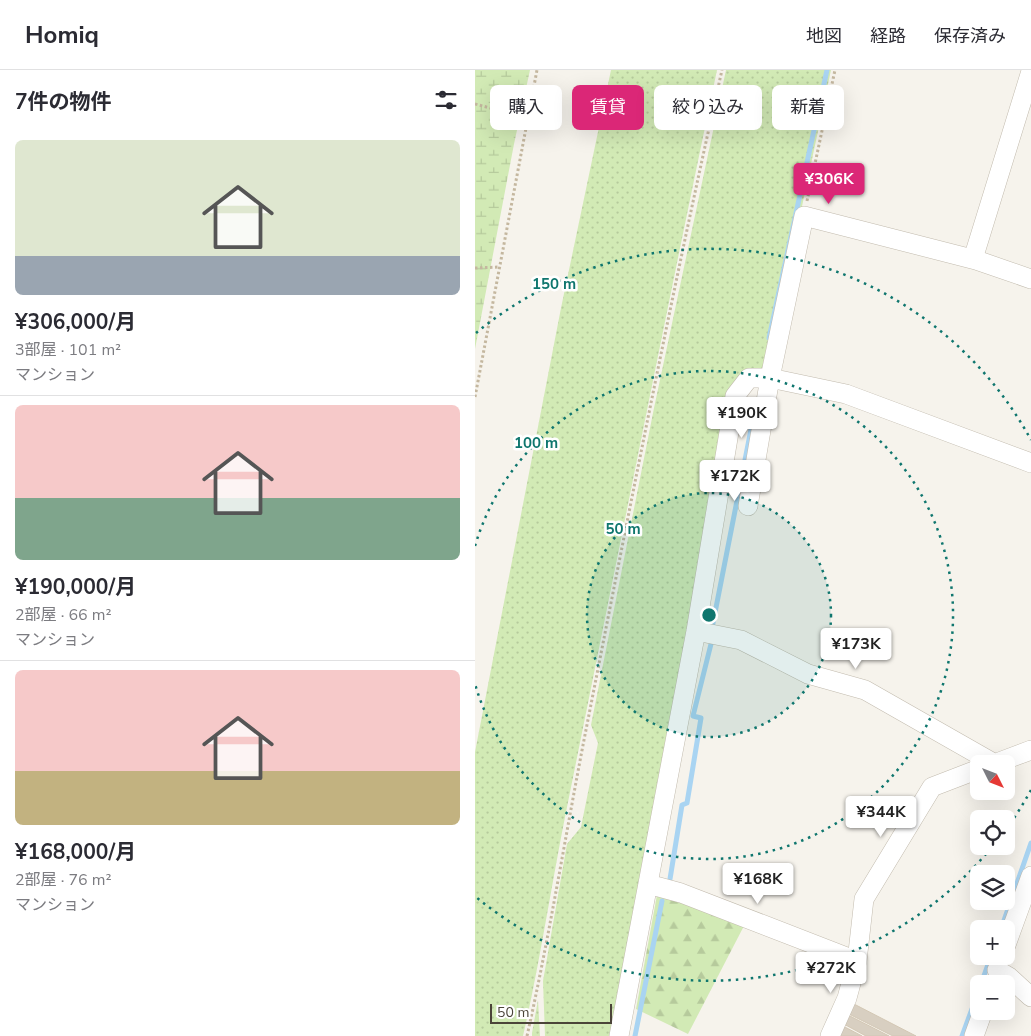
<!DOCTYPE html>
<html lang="ja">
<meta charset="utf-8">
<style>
body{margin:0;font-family:"Nunito Sans","Noto Sans JP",sans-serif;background:#f7f7f7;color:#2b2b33;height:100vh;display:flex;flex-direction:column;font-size:19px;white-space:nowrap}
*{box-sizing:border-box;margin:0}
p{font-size:16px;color:#7c7c81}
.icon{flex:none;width:28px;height:28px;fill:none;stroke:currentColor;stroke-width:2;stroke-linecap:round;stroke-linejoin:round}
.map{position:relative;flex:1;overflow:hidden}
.details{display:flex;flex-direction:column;background:#fff;width:475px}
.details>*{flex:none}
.banner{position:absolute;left:15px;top:15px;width:465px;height:45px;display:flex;gap:10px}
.needle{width:32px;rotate:132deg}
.buttons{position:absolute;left:495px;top:685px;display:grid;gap:10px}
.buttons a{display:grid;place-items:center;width:45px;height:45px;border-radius:8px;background:#fff;box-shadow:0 5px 20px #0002;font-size:25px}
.scale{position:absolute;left:15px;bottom:12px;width:122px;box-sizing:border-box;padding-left:5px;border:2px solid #4b4439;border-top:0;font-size:14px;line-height:18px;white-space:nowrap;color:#4b4439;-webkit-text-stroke:4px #fff;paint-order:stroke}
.price{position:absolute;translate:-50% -42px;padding:0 11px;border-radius:5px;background:#fff;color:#222;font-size:16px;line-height:32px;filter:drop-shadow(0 1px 2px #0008)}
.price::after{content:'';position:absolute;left:50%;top:30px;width:15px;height:11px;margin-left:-8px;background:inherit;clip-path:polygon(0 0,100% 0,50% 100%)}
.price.on{background:#db2777;color:#fff}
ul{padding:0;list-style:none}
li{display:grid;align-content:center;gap:10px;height:265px;padding:0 15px}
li+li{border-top:1px solid #e1e1e2}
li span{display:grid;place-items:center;height:155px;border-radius:8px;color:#555}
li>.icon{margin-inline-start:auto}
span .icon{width:90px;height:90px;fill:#fffc;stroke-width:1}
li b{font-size:21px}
h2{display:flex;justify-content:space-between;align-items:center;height:60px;padding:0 15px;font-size:21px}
.chip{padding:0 18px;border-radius:8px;background:#fff;box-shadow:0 5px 20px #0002;font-size:18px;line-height:45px}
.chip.on{background:#db2777;color:#fff}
header{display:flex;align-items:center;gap:30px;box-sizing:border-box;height:70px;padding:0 25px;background:#fff;border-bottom:1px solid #e1e1e2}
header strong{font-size:24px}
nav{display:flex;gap:28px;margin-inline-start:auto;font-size:18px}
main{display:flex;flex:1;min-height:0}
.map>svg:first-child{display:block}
.grass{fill:url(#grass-dots)}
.forest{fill:url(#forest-firs)}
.wetland{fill:url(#wetland-marsh)}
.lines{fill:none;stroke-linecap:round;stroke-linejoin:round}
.stream{stroke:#a9d4f2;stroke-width:5}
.building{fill:#d8cfc1;stroke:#d3c7b4}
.minor-casing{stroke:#c2bbae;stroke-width:20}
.path{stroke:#c4b79f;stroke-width:3;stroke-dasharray:2.5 2.5;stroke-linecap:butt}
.minor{stroke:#fff;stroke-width:19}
.ring{fill:none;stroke:#0f766e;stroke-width:2.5;stroke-dasharray:2.5 5}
.centre{fill:#0f766e;stroke:#fff;stroke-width:2.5}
.ring-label{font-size:15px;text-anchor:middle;font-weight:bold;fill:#0f766e;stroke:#fff;stroke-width:5;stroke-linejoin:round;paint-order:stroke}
</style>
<header>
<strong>Homiq</strong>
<nav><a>地図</a><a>経路</a><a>保存済み</a></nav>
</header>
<main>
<section class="details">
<h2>7件の物件<svg class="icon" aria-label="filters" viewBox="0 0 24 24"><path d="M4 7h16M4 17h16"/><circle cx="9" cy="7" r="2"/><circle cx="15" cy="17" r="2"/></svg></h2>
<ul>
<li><span style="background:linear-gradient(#dfe7d0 75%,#9aa5b1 0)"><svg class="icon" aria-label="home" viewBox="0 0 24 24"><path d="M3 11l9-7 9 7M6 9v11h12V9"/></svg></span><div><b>¥306,000/月</b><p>3部屋 · 101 m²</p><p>マンション</p></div></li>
<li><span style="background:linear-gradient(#f6c9c9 60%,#7fa58c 0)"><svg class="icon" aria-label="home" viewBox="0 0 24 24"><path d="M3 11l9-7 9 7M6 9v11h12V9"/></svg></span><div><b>¥190,000/月</b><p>2部屋 · 66 m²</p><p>マンション</p></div></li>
<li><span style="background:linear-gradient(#f6c9c9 65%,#c2b280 0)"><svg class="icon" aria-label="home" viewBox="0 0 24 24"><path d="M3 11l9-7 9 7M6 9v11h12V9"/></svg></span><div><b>¥168,000/月</b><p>2部屋 · 76 m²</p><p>マンション</p></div></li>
</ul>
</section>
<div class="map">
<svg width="556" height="966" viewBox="0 0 556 966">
<defs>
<pattern id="grass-dots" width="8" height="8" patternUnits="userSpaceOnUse" patternTransform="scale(1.25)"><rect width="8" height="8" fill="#d2eab5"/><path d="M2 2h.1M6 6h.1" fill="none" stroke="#b6ca9c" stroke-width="1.8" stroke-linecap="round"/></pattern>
<pattern id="forest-firs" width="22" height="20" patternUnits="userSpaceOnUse" patternTransform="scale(1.25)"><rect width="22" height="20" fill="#d2eab5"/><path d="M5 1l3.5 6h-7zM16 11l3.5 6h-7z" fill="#b6ca9c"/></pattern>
<pattern id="wetland-marsh" width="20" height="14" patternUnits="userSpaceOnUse" patternTransform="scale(1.25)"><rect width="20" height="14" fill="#d2eab5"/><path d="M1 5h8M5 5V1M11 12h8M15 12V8" fill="none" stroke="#b6ca9c"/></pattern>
</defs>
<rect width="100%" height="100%" fill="#f6f3ec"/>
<path class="grass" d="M136,0h106c-52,247 -101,495 -151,742 -15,75 -26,150 -43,224h-48v-284l86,-444z
M251,0h105l-64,301 -21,6 -130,659h-71l-2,-55 24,-137 14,-17 17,-84 -7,-18 63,-317z
M63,930l2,36h-8v-3z"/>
<path class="forest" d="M182,825l89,27 -58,112 -52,-25z"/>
<path class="wetland" d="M0,0h55l-16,74 -39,205z"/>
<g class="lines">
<path class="stream" d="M294,268l58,-268
M237,558l43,-219
M195,809l12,-74 5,-2 14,-85 -8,-2 18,-72
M526,859l30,-86
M506,914l10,-28
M160,966l27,-135
M487,966l17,-46"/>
</g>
<path class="building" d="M377,933l64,33h-23l-46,-23z
M371,944l43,22h-23l-24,-13z
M366,955l21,11h-23z"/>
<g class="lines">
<defs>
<path id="minor" d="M498,189l58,-188
M273,436l22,-128 34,-162 172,44 55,19
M221,561l45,9 67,34 57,16 130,74
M519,694l37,-14
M173,814l33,9 176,68
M531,875l25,-69
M522,900l12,7 22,20
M144,966l77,-405 39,-235 14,-18h21l76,16 185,69
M355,966l17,-38 10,-37 7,-62 68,-112 47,-18
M499,966l9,-25"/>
</defs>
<use href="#minor" class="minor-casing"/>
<path class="path" d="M0,34l53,14
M332,131l28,-131
M0,198l25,-1
M0,327l62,-327
M52,966c22,-98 38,-198 57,-296 44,-224 88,-448 138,-670"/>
<use href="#minor" class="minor"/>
</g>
<circle cx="234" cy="545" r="122" fill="#0f766e" fill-opacity=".12"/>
<g class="ring">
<circle cx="234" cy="545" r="122"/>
<path d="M0 476A244 244 0 1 1 0 614"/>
<path d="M556 720A366 366 0 0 1 532 758M516 778A366 366 0 0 1 1 827M1 263A366 366 0 0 1 556 370"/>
</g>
<circle cx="234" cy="545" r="8" class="centre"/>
<g class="ring-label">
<text x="79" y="219">150 m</text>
<text x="61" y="378">100 m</text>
<text x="148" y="464">50 m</text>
</g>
</svg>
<div class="buttons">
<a><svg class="needle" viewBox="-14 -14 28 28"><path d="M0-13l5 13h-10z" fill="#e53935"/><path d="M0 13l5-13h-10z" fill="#7c7c81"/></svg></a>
<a><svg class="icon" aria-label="locate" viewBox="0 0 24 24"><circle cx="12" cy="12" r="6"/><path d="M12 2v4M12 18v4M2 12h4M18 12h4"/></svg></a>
<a><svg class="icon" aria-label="layers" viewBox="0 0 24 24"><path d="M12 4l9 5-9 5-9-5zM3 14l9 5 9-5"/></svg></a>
<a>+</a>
<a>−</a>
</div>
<div class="scale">50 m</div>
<b class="price on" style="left:354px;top:135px">¥306K</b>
<b class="price" style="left:267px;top:369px">¥190K</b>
<b class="price" style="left:260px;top:432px">¥172K</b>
<b class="price" style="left:381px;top:600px">¥173K</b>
<b class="price" style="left:406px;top:768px">¥344K</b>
<b class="price" style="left:283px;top:835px">¥168K</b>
<b class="price" style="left:356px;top:924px">¥272K</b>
<div class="banner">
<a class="chip">購入</a>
<a class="chip on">賃貸</a>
<a class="chip">絞り込み</a>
<a class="chip">新着</a>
</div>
</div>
</main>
